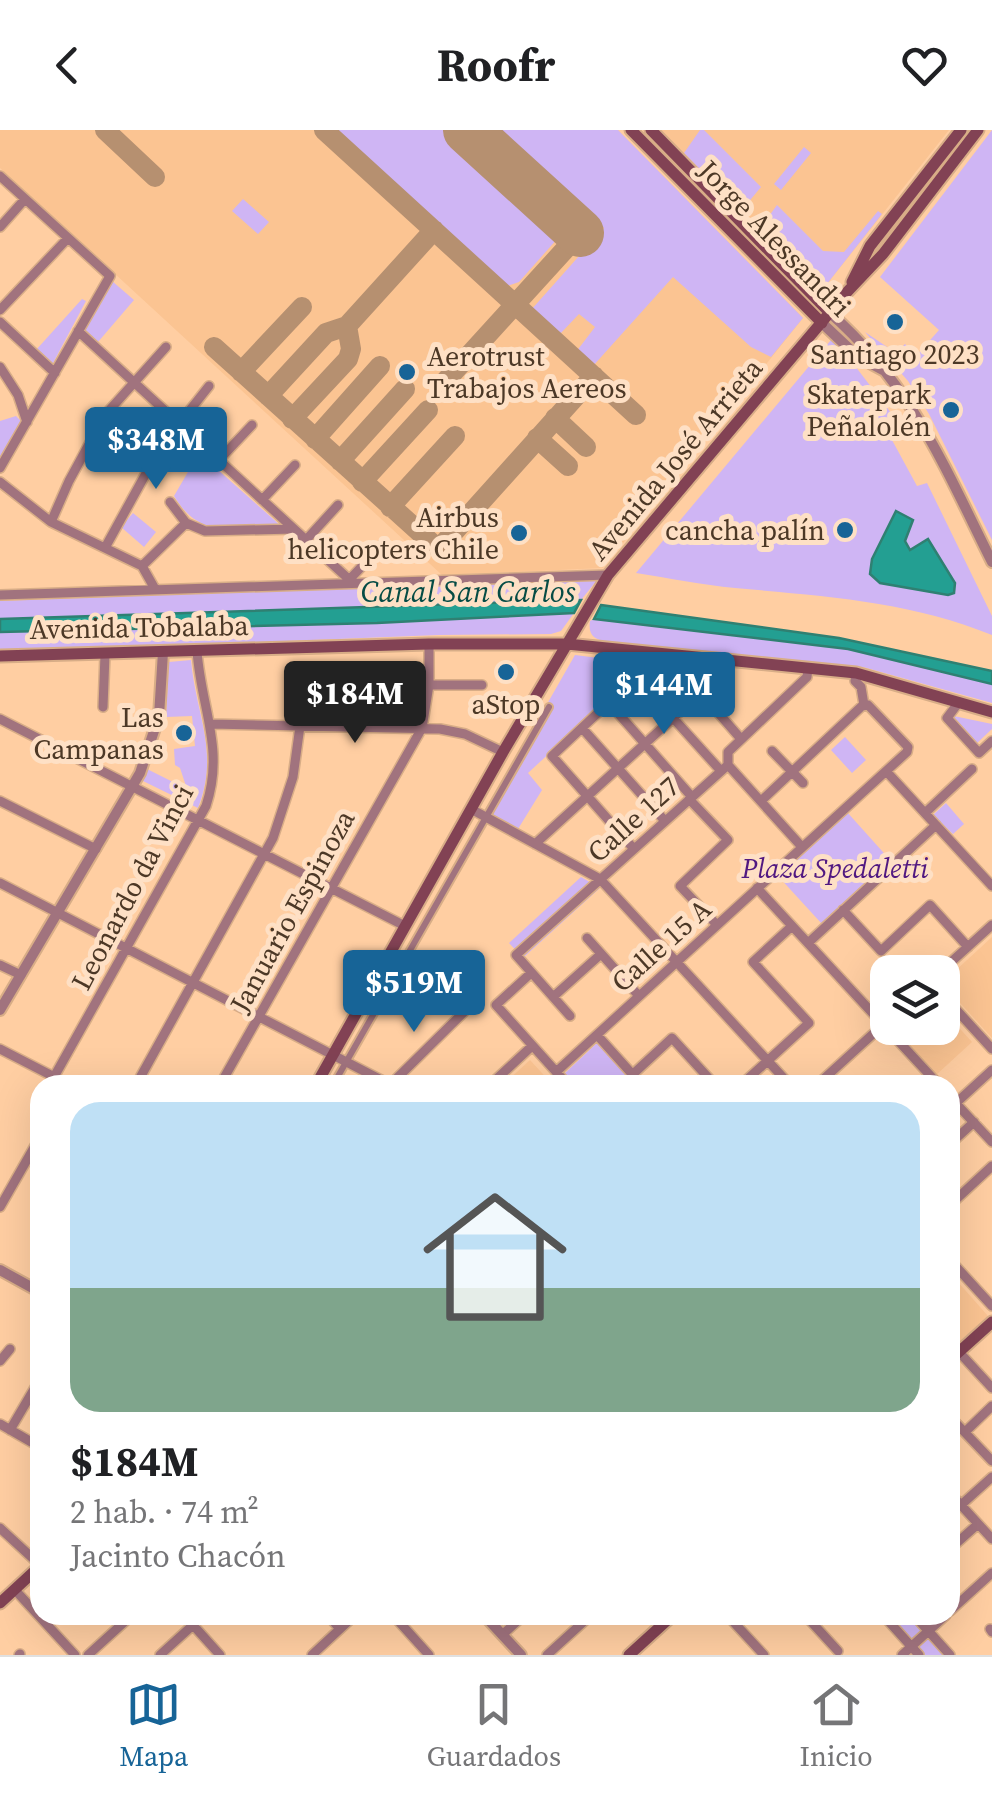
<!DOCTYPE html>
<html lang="es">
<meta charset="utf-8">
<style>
body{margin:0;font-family:"Source Serif 4",serif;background:#f2f2f2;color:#202124;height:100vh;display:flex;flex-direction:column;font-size:38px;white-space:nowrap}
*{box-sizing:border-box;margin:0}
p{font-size:32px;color:#757577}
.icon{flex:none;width:55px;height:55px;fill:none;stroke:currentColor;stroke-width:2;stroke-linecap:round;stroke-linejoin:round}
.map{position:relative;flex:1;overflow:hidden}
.side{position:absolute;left:30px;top:945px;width:930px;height:550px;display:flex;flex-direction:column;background:#fff;border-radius:30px;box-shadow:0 10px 40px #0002}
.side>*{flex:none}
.tools{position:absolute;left:870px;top:825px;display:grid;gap:20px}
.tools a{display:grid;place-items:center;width:90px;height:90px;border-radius:20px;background:#fff;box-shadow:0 10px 40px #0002;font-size:50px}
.price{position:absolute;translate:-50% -85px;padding:0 22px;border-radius:10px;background:#176497;color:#fff;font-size:32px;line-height:65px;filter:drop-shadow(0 2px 5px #0008)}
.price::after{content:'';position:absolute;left:50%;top:60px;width:30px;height:22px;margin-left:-15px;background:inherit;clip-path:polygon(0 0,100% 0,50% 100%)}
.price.selected{background:#222;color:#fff}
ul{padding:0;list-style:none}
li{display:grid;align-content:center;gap:20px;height:530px;padding:0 40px}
li span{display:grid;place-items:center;height:310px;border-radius:30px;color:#555}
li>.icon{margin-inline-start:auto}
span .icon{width:180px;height:180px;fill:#fffc;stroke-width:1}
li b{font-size:42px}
header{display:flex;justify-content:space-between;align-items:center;height:130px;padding:0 40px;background:#fff;font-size:45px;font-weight:700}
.tab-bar{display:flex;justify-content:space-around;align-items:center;height:140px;border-top:2px solid #e0e0e0;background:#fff;font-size:28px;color:#757577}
.tab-bar a{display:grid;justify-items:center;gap:5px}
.tab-bar .selected{color:#176497}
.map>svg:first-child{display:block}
.built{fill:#fbc492}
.green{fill:#cfb5f4}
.water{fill:#239f92;stroke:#2f8072;stroke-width:2.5}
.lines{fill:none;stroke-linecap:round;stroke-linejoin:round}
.taxiway{stroke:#b69070;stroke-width:20}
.runway{stroke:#b69070;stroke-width:48}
.pedestrian-casing{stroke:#d8ad87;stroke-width:10}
.minor-casing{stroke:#d8ad87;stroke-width:12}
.tertiary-casing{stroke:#d8ad87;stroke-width:14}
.secondary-casing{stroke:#d8ad87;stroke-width:15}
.pedestrian{stroke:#a1737e;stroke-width:6}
.minor{stroke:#a1737e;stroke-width:9}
.tertiary{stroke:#a1737e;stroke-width:10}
.secondary{stroke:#824254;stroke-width:11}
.poi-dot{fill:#176497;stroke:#fee0c5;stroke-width:4}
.labels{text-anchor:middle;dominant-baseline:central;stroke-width:10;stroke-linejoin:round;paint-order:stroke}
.street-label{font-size:28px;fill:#4c3826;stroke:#fee0c5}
.poi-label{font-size:28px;fill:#4c3826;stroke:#fee0c5;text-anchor:end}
.park-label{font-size:28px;font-style:italic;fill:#511981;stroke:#fee0c5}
.water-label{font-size:30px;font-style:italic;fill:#064c45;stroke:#fee0c5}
</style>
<header><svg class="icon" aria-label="back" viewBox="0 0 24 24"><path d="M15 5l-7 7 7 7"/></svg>Roofr<svg class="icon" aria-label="heart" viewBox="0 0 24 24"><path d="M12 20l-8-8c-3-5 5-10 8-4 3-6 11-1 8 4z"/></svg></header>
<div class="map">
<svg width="992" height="1525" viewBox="0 0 992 1525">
<rect width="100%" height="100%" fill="#ffcea2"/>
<path class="built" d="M0,0h618l185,188 -200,250 -161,7 -442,-407z
M659,0h290l-126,159z
M992,807v101l-50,-55z
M943,880l29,32 -37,34 -44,-48h51z
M530,930l23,25h-50z
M950,1143l38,43 -38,34z"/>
<path class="green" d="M337,0h111l110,100v8l-39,44 -12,4z
M497,0h121l185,188 -32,39 -20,-10 -78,-70 -80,89 -17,-14 19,-25 -16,-13 -19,20 -29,-24 73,-82z
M700,0h4l57,57 -20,24 -57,-58z
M992,0v410l-63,-126 -21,-33 -43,-49 31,21 9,-9 12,11 22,-25 -59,-53z
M804,17l7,6 -30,37 -7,-6z
M243,69l26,23 -11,12 -26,-23z
M777,75l46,46 21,1 34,-41 4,3 -59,75 -61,-58 -1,-4z
M112,151l22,19 -36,42 -15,-13z
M82,169l4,2 -34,64 -16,-15z
M831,210l21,22 46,60 -12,7 31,57 10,-3 65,133v19c-82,-34 -170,-39 -257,-47 -33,-3 -66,-10 -99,-15z
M16,286l5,5 -21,36v-36z
M199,323l82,73c-47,1 -80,15 -107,-30z
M133,383l23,19 -12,15 -23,-20z
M598,449l-17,21 -581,19v-18z
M574,483l-13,18 -10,3 -112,1 -439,17v-20z
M594,489l254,30 144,35v19l-129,-36 -256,-25c-13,-3 -19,-6 -17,-21z
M575,525l71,9 -118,109 14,17 -24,39 -32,-18z
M191,530c5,56 29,92 7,148l-55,-27 2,-13 42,21 -7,-21 -5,-3 -1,-16 21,-3 -3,-30 -26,1 3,-55z
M949,585l43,9v5l-16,15z
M845,607l21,23 -14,13 -21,-23z
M946,673l18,21 -11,10 -20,-19z
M847,682l44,49 -69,63 -44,-48z
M581,747l19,11 -77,70 -14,-15z
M597,913l40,42h-53l-7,-7 -5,4 -8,-8z
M886,1485h23l36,40h-22z"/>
<path class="water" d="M896,381l17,9 -8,21 5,9 18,-11 27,44 -1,10 -6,2 -68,-12 -10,-9 2,-15z
M581,470l-7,13 -197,10 -377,9v-13z
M601,475l238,33 153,33v13l-144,-35 -254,-30z"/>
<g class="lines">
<path class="taxiway" d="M105,0l50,47
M324,0l312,285
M214,217l221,199 9,-3 150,-167
M241,242l61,-65
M440,257l140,-154
M268,266l58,-63 21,-7 87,-96
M555,288l31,29
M292,289l56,-60 3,-10 -4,-23
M537,308l31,28
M315,309l65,-73
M340,331l65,-72
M362,352l66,-72
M390,377l65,-71"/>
<path class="runway" d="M467,0l113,103"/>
<defs>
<path id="pedestrian" d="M333,955l216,-378"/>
<path id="minor" d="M0,46l110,100 -110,192
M0,97l25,-28
M0,180l68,-72
M0,192l55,51
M78,201l275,252
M0,237l18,28 9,27
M219,330l33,-35
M0,352l51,40 91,44 13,23
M262,370l33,-35
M170,372l16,21 19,8 89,-2
M51,392l18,-41 36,-66 61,-68
M306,410l32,-35
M106,416l54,-98 49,-62
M142,436l44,-43
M349,450l34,-36
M0,465l608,-20
M856,543l-1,8 6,6 3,18
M429,555h53
M701,563l40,46
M959,572l-12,16 32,35 13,-12
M609,573l83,94
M103,577l2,-52
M0,589l405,207
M211,594l229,5 25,5 38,18
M582,598l83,93
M772,621l31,32
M728,635l74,82
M886,641l106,115
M689,669l39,41 -48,46 37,39
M0,671l96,48
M471,679l129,70 190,206
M925,683l47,-44
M535,714l183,-167
M634,719l-82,-93 84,-79 85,94
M0,753l391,202
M757,758l182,197
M843,780l38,41 49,-46 38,42
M587,808l52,58
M808,813l128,-118
M0,835l21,10
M940,842l52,-47
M531,843l-35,32 72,80
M942,864l50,55
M553,867l48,-43
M570,886l-54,-61 212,-190v-13l79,-75 1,-9
M597,905l45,50
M0,919l70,36
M556,942l351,-320 1,-5 -40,-42 -6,1 -101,95
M632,945l40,-37 43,47
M54,947l152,-271c19,-57 -5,-98 -9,-155
M136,955l137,-247 20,-61 7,-51
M220,955l202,-357 7,-43v-41
M390,955l74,-73
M490,955l42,-39
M741,955l68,-62 -56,-61 39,-36
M817,955l68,-62
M950,967l42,45
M956,973l36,-33
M950,1014l24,-22
M950,1075l42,-39
M0,1077l40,-70
M950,1130l42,46
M959,1222l33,36
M0,1231l10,-12
M953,1290l39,41
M0,1294l40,23
M10,1300l30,-51
M965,1302l27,-26
M950,1363l42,46
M961,1375l31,-28
M0,1398l40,37
M950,1419l28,-25
M15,1460l60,65
M950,1481l42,-38
M184,1485l36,40
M328,1485l12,14
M393,1485l36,40
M727,1485l37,40
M805,1485l33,36
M883,1485l36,40
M914,1485l36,40
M990,1499l2,3
M502,1505l22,-20
M19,1525l1,-1
M88,1525l44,-40
M160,1525l44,-40
M312,1525l43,-40
M547,1525l44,-40
M902,1525l44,-40"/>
<path id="tertiary" d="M830,183c82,72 115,155 162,249
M822,193l35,33 26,14
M0,880l140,-237 19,-57 4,-64
M0,1140l40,22
M484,1485l37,40"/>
<path id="secondary" d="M631,0l191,193
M651,0l179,183
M852,152l18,-36 91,-116
M0,526l429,-12h138l289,29 136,39
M316,955l187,-333 105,-177 240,-284 35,-37 95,-124
M950,1230l42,-38
M0,1473l40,-37
M629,1525l44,-40"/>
</defs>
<use href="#pedestrian" class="pedestrian-casing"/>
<use href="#minor" class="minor-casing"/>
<use href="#tertiary" class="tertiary-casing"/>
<use href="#secondary" class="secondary-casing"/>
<use href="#pedestrian" class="pedestrian"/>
<use href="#minor" class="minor"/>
<use href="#tertiary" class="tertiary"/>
<use href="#secondary" class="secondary"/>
</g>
<g class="poi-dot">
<circle cx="895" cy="192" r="10"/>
<circle cx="407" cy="242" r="10"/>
<circle cx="951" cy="280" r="10"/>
<circle cx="845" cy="400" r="10"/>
<circle cx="519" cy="403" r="10"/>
<circle cx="506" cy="542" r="10"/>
<circle cx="184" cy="603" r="10"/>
</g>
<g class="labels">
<g class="street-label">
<text transform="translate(775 108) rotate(46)">Jorge Alessandri</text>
<text transform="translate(675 329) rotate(-50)">Avenida José Arrieta</text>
<text transform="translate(139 497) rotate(-1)">Avenida Tobalaba</text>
<text transform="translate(633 689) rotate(-42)">Calle 127</text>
<text transform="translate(132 757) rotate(-62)">Leonardo da Vinci</text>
<text transform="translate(292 781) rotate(-61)">Januario Espinoza</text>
<text transform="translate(661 815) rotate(-42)">Calle 15 A</text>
</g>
<g class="poi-label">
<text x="895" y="224" text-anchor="middle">Santiago 2023</text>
<text x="427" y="226" text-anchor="start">Aerotrust<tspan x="427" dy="32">Trabajos Aereos</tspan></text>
<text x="931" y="264">Skatepark<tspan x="931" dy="32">Peñalolén</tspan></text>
<text x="499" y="387">Airbus<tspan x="499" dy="32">helicopters Chile</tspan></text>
<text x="825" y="400">cancha palín</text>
<text x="506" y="574" text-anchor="middle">aStop</text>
<text x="164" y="587">Las<tspan x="164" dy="32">Campanas</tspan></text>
</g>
<g class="park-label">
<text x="835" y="738">Plaza Spedaletti</text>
</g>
<g class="water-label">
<text x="468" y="461">Canal San Carlos</text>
</g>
</g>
</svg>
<div class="tools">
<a><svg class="icon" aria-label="layers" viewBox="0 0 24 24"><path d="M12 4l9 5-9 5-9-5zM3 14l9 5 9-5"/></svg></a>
</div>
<b class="price" style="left:156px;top:362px">$348M</b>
<b class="price" style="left:664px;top:607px">$144M</b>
<b class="price selected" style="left:355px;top:616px">$184M</b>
<b class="price" style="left:414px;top:905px">$519M</b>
<section class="side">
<ul>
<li><span style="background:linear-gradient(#bfe0f5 60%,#7fa58c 0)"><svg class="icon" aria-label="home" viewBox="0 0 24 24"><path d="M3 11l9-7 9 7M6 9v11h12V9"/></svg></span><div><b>$184M</b><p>2 hab. · 74 m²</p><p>Jacinto Chacón</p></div></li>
</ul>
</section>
</div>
<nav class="tab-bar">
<a class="selected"><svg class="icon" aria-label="map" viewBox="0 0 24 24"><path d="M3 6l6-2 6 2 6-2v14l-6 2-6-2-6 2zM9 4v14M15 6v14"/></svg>Mapa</a>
<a><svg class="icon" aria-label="saved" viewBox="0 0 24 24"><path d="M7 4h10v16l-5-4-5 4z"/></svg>Guardados</a>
<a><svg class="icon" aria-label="home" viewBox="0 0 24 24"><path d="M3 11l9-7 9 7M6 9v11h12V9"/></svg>Inicio</a>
</nav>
